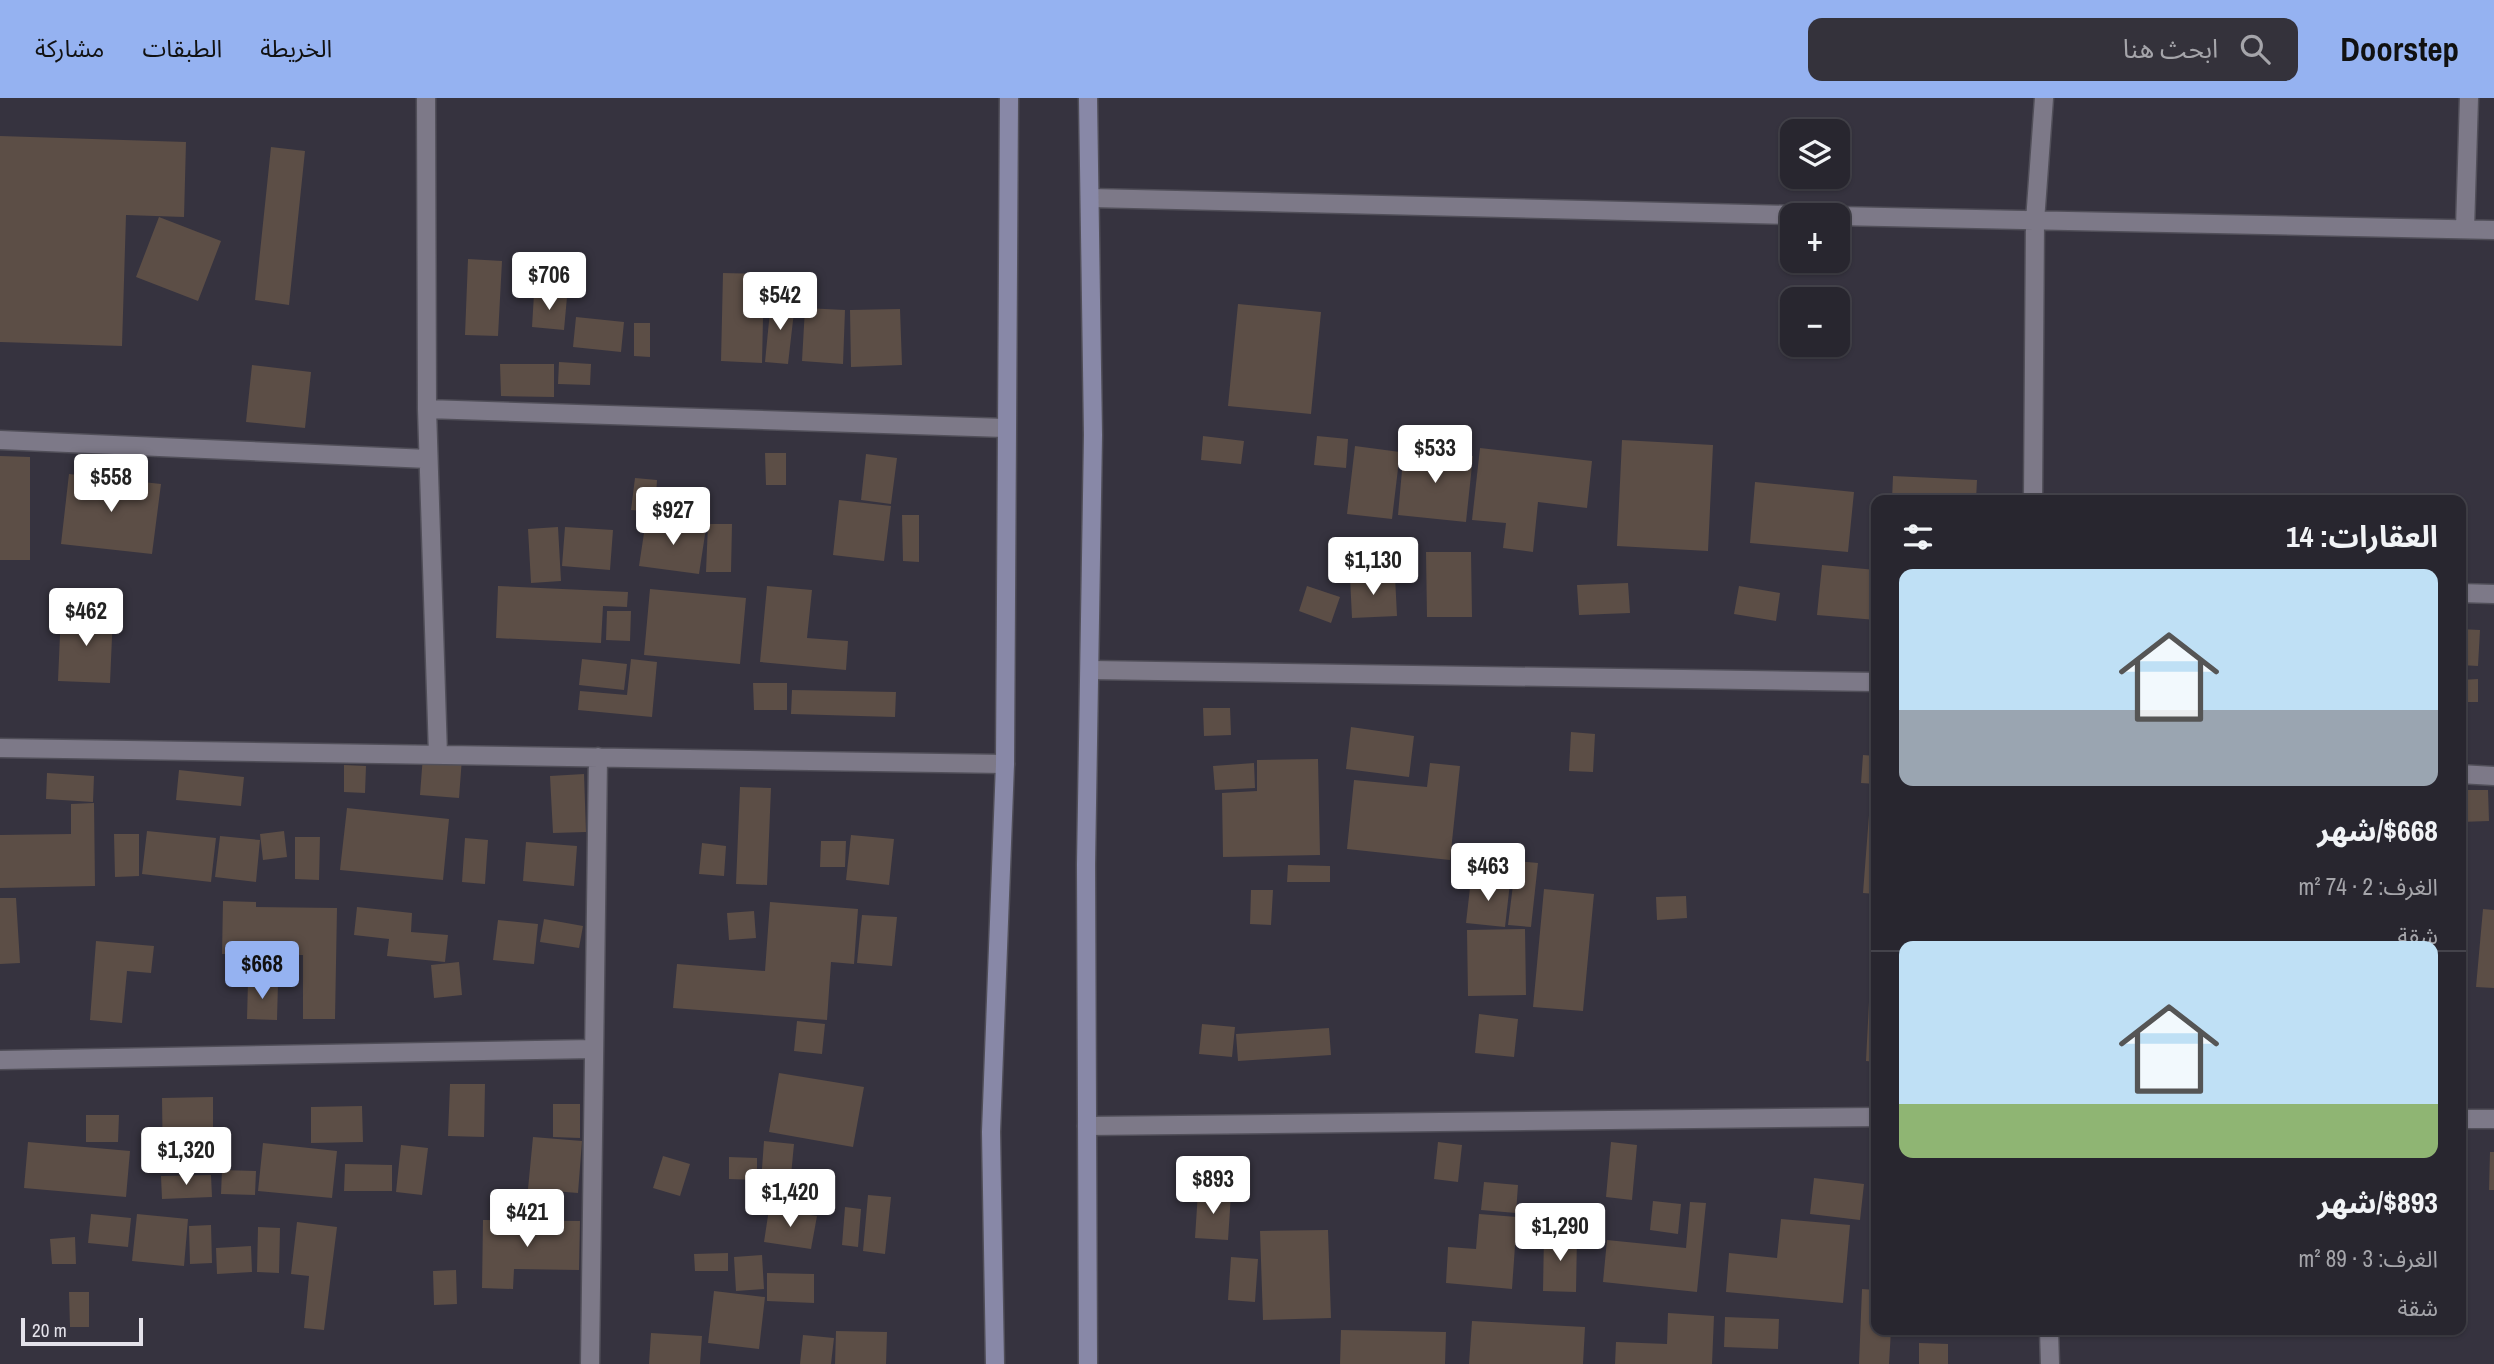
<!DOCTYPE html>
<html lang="ar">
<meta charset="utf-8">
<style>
body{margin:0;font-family:"Archivo Narrow","Noto Sans Arabic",sans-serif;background:#34323b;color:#f1f3f6;direction:rtl;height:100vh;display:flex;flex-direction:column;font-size:26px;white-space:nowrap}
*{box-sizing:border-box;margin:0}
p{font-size:23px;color:#a5a5aa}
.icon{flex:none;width:38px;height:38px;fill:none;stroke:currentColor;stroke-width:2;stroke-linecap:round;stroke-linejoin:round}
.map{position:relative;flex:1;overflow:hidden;direction:ltr}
.sheet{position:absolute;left:1871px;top:397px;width:595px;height:840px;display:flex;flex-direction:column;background:#28262f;border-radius:14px;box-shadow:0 2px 5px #0004,0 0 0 2px #44434b;direction:rtl}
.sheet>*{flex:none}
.fabs{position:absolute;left:1780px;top:21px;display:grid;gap:14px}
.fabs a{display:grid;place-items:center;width:70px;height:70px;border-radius:14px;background:#28262f;box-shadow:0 2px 5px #0004,0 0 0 2px #44434b;font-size:35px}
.scale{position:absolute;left:21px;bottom:18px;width:122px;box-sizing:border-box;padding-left:7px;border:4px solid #e4e2ea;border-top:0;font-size:19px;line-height:24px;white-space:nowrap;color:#e4e2ea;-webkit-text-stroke:5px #36333f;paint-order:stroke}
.price{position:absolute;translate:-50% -60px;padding:0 16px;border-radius:7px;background:#fff;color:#222;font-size:23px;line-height:46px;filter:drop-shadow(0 2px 4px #0008)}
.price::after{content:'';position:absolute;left:50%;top:42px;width:21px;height:16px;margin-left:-10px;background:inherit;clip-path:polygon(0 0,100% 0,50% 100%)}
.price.active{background:#95b2f1;color:#111}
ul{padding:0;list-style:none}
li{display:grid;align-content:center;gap:14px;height:371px;padding:0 28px}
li+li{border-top:2px solid #44434b}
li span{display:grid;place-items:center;height:217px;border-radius:14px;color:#555}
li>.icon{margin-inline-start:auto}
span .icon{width:126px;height:126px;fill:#fffc;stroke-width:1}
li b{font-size:30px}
h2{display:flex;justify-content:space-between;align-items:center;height:84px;padding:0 28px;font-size:30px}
header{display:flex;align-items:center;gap:42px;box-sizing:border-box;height:98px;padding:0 35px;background:#95b2f1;color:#111}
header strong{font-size:33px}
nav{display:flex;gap:38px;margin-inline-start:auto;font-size:24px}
.search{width:490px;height:63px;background:#34323b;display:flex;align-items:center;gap:18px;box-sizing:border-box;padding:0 24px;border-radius:14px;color:#a5a5aa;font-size:26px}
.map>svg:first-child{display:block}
.building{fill:#5c4e46}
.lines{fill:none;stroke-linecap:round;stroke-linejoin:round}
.street-casing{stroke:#514f59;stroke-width:21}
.secondary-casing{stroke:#514f59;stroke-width:21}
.street{stroke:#7d7988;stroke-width:18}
.secondary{stroke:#8888a7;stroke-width:18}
</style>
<header>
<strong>Doorstep</strong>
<div class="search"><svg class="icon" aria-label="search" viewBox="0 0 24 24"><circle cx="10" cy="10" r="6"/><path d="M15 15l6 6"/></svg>ابحث هنا</div>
<nav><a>الخريطة</a><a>الطبقات</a><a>مشاركة</a></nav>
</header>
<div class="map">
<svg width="2494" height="1266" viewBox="0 0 2494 1266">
<rect width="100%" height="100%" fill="#36333f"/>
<path class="building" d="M0,38l186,6 -2,75 -58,-2 -4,131 -122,-4z
M271,49l34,4 -16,154 -34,-5z
M159,119l62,24 -23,60 -62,-24z
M468,161l34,2 -4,75 -33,-1z
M723,175l41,1 -2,89 -41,-2z
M534,196l33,3 -3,33 -32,-3z
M771,203l24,2 -7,61 -23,-2z
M1238,206l83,8 -10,102 -83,-8z
M805,210l40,2 -2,54 -41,-3z
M900,211l2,56 -51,2 -1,-57z
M576,219l48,5 -3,30 -48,-5z
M634,225h16v34l-16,-1z
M559,264l32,2 -1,21 -32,-1z
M500,266h54v33l-53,-1z
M252,267l59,7 -6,56 -59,-6z
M1203,338l41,5 -3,23 -40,-4z
M1317,338l31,3 -2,29 -32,-3z
M1622,342l91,5 -5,106 -91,-5z
M1355,348l45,6 -8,67 -45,-5z
M1404,350l69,8 -7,66 -68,-7z
M1480,350l112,13 -5,47 -49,-6 -5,50 -30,-4 3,-25 -34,-3z
M765,355h21v32h-20z
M866,356l31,4 -6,46 -30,-4z
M0,358l30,1v103h-30z
M69,376l92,10 -9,70 -91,-10z
M1893,378l84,4 -1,20h-84z
M635,380l22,2 -2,32 -24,-2z
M1755,384l99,10 -6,60 -98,-9z
M839,402l52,6 -7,55 -51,-6z
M902,417h17v47l-16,-1z
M646,422l60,8 -7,46 -60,-8z
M708,426h24l-1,48h-25z
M558,429l3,54 -30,2 -3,-54z
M565,429l48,3 -3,40 -48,-4z
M1426,454h45l1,65h-45z
M1822,467l54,5v50l-59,-5z
M1395,478l2,40 -45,2 -2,-41z
M1628,485l2,30 -51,2 -2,-30z
M498,488l130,6 -1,15 -24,-1 -2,37 -105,-5z
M767,488l45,4 -5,48 41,3 -2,29 -86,-8z
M1307,488l33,11 -9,26 -32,-12z
M1739,488l41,7 -4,28 -42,-7z
M650,491l96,9 -6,66 -96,-9z
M607,513h24l-1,30 -24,-1z
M61,514l52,2 -3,69 -52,-2z
M2460,531l20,1 -2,36 -18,-1z
M582,561l45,5 -3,26 -45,-5z
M631,561l26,3 -5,55 -74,-7 2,-19 47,4z
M2478,581v23h-18v-22z
M753,585h34v27h-33z
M792,592l104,2 -1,25 -104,-3z
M1203,610h27l1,27 -27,1z
M1351,629l63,9 -5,41 -63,-8z
M1571,634l24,2 -2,38 -24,-1z
M423,657l39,3 -3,40 -39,-3z
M1863,657l13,1v28l-15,-1z
M1318,661l2,96 -97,2 -1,-64 35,-2v-31z
M1254,665l1,25 -40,2 -2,-24z
M1430,665l30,3 -10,94 -103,-11 7,-69 73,7z
M344,667l22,1 -1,27 -21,-1z
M179,672l65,7 -3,29 -65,-6z
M47,675l47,3 -1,26 -47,-3z
M584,676l2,58 -33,1 -3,-57z
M740,689l31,1 -4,97 -31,-1z
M1871,691h5v105l-13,-1z
M2460,692h28l1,31 -29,1z
M94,705l1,83 -95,2v-53l71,-1v-30z
M347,710l102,11 -6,61 -103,-10z
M147,733l69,7 -5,44 -69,-8z
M284,733l3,26 -24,3 -3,-26z
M114,736h25v42l-24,1z
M851,737l43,4 -5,46 -43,-5z
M220,738l40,4 -4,42 -41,-5z
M295,739h25l-1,43 -24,-1z
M465,740l23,2 -3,44 -23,-2z
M821,743h25l-1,26h-25z
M526,744l51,4 -3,40 -51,-5z
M702,745l24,3 -2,30 -25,-2z
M1516,763l22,2 -7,64 -23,-2z
M1288,767l42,1v16h-43z
M1471,781l39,4 -5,44 -39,-4z
M1544,791l50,5 -11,117 -50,-4z
M1251,792h22l-2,35 -21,-1z
M1686,798l1,22 -30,2 -1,-23z
M0,800h16l4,65 -20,1z
M223,803l33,1v5l81,1 -2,111h-32v-64l-81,-1z
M770,804l88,7 -4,55 -23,-2 -4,58 -154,-12 4,-44 88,7z
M357,809l55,6 -1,19 37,3 -3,27 -58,-6 2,-17 -35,-4z
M2483,811l11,1v78l-18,-1z
M754,813l2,27 -27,2 -2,-27z
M862,817l35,2 -5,49 -35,-3z
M544,821l39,7 -4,22 -39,-6z
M498,822l40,4 -4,40 -41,-4z
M1525,831l1,66 -58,1 -1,-66z
M96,843l58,5 -3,27 -24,-2 -5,52 -32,-3z
M459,864l3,33 -28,3 -3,-33z
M248,884l30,1 -1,37 -30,-1z
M1870,884h6v80l-10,-1z
M1479,916l39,5 -4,38 -39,-4z
M797,923l28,3 -3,30 -28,-3z
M1202,926l33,3 -3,30 -33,-3z
M1329,930l2,27 -93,6 -2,-27z
M779,975l85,14 -11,60 -84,-15z
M450,986h35l-1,53 -36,-1z
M213,999v76h-50l-1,-75z
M553,1006h27v34l-27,-1z
M362,1008l1,36 -52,1v-36z
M86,1017h33l-1,27h-32z
M533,1039l49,4 -4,52 -50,-4z
M764,1043l30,3 -4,42 38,2 -2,23 -61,-5 2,-23 -6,-1z
M28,1044l102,9 -4,46 -102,-9z
M1438,1044l24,3 -4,37 -24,-3z
M1611,1044l26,3 -5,55 -26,-3z
M263,1045l74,8 -5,47 -74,-7z
M401,1047l27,3 -6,47 -26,-3z
M2490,1054h4v38h-5z
M663,1058l27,8 -10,32 -27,-8z
M729,1059l28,1v22l-28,-1z
M345,1066l47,1v26h-48z
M222,1072l34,1 -1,24 -34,-1z
M211,1077l1,22 -50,2 -1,-23z
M1814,1080l50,6 -4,36 -50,-6z
M1484,1084l34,3 -2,28 -35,-3z
M1198,1094l33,2 -3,46 -33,-2z
M868,1097l23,2 -6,57 -22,-3z
M1653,1103l28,3 -3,30 -28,-4z
M1690,1104l16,1 -9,89 -94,-10 4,-42 79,8z
M845,1109l16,2 -3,38 -16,-2z
M769,1111l48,7 -6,33 -47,-7z
M91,1116l40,4 -3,29 -40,-4z
M137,1116l51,5 -4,47 -52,-5z
M1479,1116l38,3 -5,72 -66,-6 2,-36 28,2z
M1781,1121l69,6 -7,78 -117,-11 3,-39 48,5z
M483,1122l97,1 -1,49 -65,-1 -1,20 -31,-1z
M297,1124l40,5 -13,103 -20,-2 5,-52 -18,-2z
M211,1127l1,38 -22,1 -1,-38z
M258,1129l22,1 -1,45 -22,-1z
M1328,1132l3,88 -68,2 -3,-89z
M1544,1137l33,1 -1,56 -33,-1z
M75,1139l1,27h-24l-2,-25z
M2460,1140l7,1 -5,56h-2z
M251,1148l1,26 -35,2 -1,-26z
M728,1155v18h-33l-1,-17z
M762,1157l2,34 -28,2 -2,-34z
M1231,1159l27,2 -3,43 -27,-2z
M456,1172l1,34 -23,1 -1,-34z
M767,1175l47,1v29l-47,-2z
M1862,1191l14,1v40h15l-2,34h-30z
M714,1193l51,6 -6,52 -51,-6z
M69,1194h20v35h-19z
M1668,1215l46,3 -2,48h-97l1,-22 51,2z
M1725,1219l54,2 -1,30 -54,-2z
M1472,1223l113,6 -2,37h-114z
M1341,1232l105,2 -1,32h-105z
M836,1233l51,1 -1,32h-51z
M651,1235l51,3 -2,28h-51z
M803,1237l31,3 -3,26h-31z
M1919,1245l29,1v20h-29z"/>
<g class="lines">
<defs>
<path id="street" d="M426,0l1,311 11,346
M1091,100l704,17
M1838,118l656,14
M2465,131l4,-131
M427,311l578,19
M0,342l428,19
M2033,402l2,-279 9,-123
M2460,495l34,1
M1091,572l785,12
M0,650l1005,16
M2460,676l34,2
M0,962l593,-11
M2460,1021h34
M1087,1028l789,-9
M2049,1232l1,34
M590,1266l8,-607"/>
<path id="secondary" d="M995,1266l-4,-232 14,-368 4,-666
M1088,1266l-2,-499 7,-430 -5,-337"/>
</defs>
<use href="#street" class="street-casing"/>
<use href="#secondary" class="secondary-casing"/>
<use href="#street" class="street"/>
<use href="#secondary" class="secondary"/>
</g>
</svg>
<div class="fabs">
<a><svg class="icon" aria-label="layers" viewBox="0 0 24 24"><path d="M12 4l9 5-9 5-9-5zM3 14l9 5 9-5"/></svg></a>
<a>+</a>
<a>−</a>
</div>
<div class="scale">20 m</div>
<b class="price" style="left:549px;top:214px">$706</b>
<b class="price" style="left:780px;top:234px">$542</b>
<b class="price" style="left:1435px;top:387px">$533</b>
<b class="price" style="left:111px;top:416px">$558</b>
<b class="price" style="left:673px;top:449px">$927</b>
<b class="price" style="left:1373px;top:499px">$1,130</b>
<b class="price" style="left:86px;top:550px">$462</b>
<b class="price" style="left:1488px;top:805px">$463</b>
<b class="price active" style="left:262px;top:903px">$668</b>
<b class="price" style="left:186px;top:1089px">$1,320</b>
<b class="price" style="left:1213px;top:1118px">$893</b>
<b class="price" style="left:790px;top:1131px">$1,420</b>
<b class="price" style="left:527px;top:1151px">$421</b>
<b class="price" style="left:1560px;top:1165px">$1,290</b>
<section class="sheet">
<h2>العقارات: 14<svg class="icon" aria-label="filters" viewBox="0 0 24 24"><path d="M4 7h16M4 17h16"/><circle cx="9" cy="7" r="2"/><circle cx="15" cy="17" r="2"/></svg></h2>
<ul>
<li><span style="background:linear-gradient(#bfe0f5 65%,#9aa5b1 0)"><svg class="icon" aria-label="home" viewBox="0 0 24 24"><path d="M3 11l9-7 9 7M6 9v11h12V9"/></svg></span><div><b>$668/شهر</b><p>الغرف: 2 · 74 m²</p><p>شقة</p></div></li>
<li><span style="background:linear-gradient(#bfe0f5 75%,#8fb573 0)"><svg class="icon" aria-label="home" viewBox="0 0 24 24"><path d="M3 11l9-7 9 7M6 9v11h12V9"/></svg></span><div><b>$893/شهر</b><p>الغرف: 3 · 89 m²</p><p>شقة</p></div></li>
</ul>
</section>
</div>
